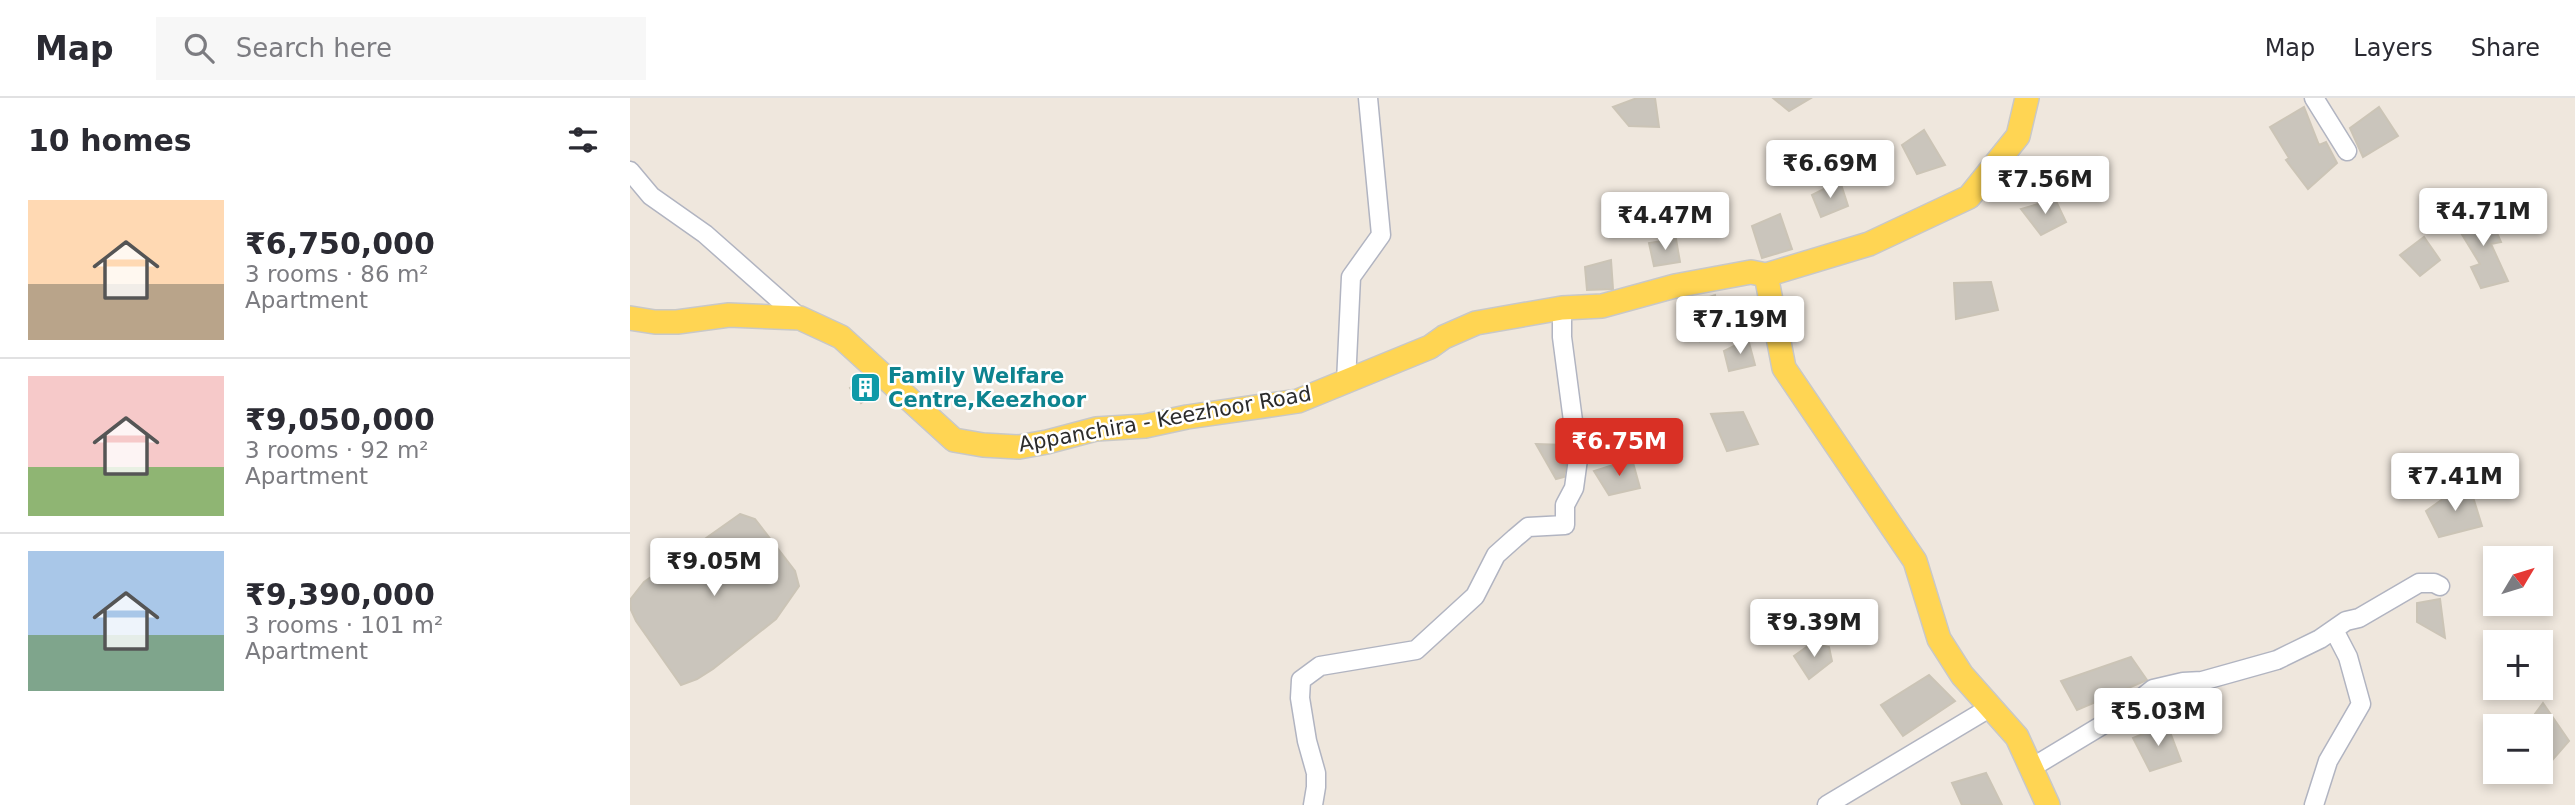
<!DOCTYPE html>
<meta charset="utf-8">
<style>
body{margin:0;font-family:"DejaVu Sans",sans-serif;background:#f7f7f7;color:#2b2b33;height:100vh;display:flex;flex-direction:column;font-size:26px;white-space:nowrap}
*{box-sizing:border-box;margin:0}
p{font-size:23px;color:#7c7c81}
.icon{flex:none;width:38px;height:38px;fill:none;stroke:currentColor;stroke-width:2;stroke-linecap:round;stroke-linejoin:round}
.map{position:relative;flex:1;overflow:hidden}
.details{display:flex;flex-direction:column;background:#fff;width:630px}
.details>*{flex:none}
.needle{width:46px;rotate:52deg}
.controls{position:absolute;left:1853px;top:448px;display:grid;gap:14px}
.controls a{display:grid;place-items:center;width:70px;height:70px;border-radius:0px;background:#fff;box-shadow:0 4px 10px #0003;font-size:35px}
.price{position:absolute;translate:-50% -60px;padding:0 16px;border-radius:7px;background:#fff;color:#222;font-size:23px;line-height:46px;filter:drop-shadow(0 2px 4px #0008)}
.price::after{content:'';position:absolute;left:50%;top:42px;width:21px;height:16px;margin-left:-10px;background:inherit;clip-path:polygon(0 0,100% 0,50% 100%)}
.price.active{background:#d93025;color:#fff}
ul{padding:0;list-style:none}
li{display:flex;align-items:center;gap:21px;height:175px;padding:0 28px}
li+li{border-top:2px solid #e1e1e2}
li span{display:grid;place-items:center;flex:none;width:196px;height:140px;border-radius:0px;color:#555}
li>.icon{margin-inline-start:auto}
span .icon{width:84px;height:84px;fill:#fffc;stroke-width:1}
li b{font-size:30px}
h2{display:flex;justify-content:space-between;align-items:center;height:84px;padding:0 28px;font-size:30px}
header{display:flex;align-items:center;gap:42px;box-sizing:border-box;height:98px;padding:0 35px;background:#fff;border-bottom:2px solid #e1e1e2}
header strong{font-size:33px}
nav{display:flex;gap:38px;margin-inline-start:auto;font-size:24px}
.search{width:490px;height:63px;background:#f7f7f7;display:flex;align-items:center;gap:18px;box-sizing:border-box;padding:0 24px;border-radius:0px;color:#7c7c81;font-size:26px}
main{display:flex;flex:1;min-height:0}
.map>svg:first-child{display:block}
.building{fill:#cac5bc;stroke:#cbc4b6;stroke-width:2}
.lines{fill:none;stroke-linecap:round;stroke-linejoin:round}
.minor-casing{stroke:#b1b4c1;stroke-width:21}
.major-casing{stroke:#c8c8c8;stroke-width:26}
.minor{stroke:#fff;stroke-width:18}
.major{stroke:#ffd553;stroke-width:23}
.labels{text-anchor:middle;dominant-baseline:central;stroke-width:5;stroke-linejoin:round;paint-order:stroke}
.culture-label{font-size:21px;font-weight:bold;fill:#0d838f;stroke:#fff;text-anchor:start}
.street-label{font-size:21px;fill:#2c2c2c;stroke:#fff}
</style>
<header>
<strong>Map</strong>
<div class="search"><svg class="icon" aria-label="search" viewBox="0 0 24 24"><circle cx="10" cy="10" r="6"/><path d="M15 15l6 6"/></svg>Search here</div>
<nav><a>Map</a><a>Layers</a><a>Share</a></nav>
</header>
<main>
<section class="details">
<h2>10 homes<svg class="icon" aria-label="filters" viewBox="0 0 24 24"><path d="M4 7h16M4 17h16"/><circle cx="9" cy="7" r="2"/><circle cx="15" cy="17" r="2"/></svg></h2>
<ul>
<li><span style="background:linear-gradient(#ffd9b3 60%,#b9a48a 0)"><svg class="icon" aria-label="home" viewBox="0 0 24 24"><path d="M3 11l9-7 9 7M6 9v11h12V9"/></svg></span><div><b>₹6,750,000</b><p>3 rooms · 86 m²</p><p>Apartment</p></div></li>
<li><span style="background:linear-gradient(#f6c9c9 65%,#8fb573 0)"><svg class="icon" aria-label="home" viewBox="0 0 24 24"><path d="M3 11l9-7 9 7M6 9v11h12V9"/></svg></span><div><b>₹9,050,000</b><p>3 rooms · 92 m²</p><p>Apartment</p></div></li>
<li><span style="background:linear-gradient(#a9c7e8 60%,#7fa58c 0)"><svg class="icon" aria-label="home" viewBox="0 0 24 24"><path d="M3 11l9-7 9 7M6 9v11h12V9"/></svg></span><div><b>₹9,390,000</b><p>3 rooms · 101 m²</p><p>Apartment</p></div></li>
</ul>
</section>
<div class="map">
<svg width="1945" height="707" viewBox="0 0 1945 707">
<rect width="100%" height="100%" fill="#efe7dd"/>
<path class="building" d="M1007,0h18l4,29 -30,-1 -16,-19z
M1143,0h38l-22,13z
M1674,9l15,38 7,-3 11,21 -29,26 -22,-29 3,-2 -19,-31z
M1749,9l19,29 -35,21 -13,-29z
M1294,32l21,35 -28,9 -15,-29z
M1210,83l8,25 -27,11 -9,-22z
M1425,101l11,23 -25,13 -20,-26z
M1150,116l12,35 -30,9 -10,-32z
M1859,117l12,27 -10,2 17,37 -27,7 -10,-21 9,-3 -28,-46z
M1794,139l16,23 -20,16 -20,-21z
M1046,141l4,23 -26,4 -5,-23z
M981,162l2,29 -26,1 -2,-23z
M1361,184l7,28 -42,9 -2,-36z
M1085,197l4,31 -19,15 -15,-36z
M1118,241l7,26 -26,6 -5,-20z
M234,279l14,13 -17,13 -11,-15z
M1113,314l15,32 -31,7 -16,-37z
M906,346l29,1 2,14 -3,18 -8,2z
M1002,361l8,29 -31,7 -15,-24z
M1838,383l14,45 -43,11 -13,-26z
M110,416l15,5 40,52 4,15 -23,33 -63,50 -16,10 -16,6 -45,-64 -5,-11 -1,-10 14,-18z
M1810,501l5,39 -28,-16v-19z
M1182,545l17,4 3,14 -23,18 -15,-23z
M1501,559l16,23 -70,30 -16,-29z
M1299,577l26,26 -52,35 -22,-31z
M1913,605l26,38 -28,32v-47h-15z
M1537,626l14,37 -31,10 -17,-33z
M1356,675l16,32h-40l-10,-22z"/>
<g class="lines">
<defs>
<path id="minor" d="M1684,0l33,53
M0,73l21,25 54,38 95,84
M716,284l5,-105 30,-42 -13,-137
M1401,670l93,-56 29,-23 30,-7 19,-1 75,-21 43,-21 26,-18 13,-3 60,-35h15l6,3
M683,707l3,-18v-14l-9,-32 -7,-43 1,-18 19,-14 96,-16 59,-54 21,-41 19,-17 13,-11 37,-2v-20l9,-17 4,-29 -16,-122v-29
M1197,707l164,-98
M1684,707l14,-44 33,-57 -13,-47 -14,-27"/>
<path id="major" d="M1136,177l18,93 131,193 24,78 23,36 55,62 31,68
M0,220l25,4h22l52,-7 71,3 41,19 113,103 29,5 36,2 28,-5 49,-13 49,-3 42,-9 111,-16 132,-54 14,-10 32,-14 86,-15 40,-2 73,-20 76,-14 15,3 103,-31 100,-47 49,-61 9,-38"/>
</defs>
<use href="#minor" class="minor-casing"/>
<use href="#major" class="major-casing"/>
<use href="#minor" class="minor"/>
<use href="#major" class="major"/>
</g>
<defs>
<symbol id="building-square" viewBox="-11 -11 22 22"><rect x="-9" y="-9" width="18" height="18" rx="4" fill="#0f9aa8" stroke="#fff"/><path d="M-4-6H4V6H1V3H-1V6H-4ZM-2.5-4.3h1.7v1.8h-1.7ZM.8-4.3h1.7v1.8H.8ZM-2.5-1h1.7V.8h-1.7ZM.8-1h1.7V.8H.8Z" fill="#fff"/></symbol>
</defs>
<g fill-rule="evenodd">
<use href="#building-square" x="218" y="272" width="35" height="35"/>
</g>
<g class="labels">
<g class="culture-label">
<text x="258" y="278">Family Welfare<tspan x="258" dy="24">Centre,Keezhoor</tspan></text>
</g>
<g class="street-label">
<text transform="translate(535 321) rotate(-10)">Appanchira - Keezhoor Road</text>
</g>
</g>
</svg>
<div class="controls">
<a><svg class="needle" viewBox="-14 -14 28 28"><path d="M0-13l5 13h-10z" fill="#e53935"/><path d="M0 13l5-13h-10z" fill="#7c7c81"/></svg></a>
<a>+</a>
<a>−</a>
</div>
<b class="price" style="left:1200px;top:102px">₹6.69M</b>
<b class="price" style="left:1415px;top:118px">₹7.56M</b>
<b class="price" style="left:1853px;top:150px">₹4.71M</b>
<b class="price" style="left:1035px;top:154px">₹4.47M</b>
<b class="price" style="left:1110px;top:258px">₹7.19M</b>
<b class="price active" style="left:989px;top:380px">₹6.75M</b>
<b class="price" style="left:1825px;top:415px">₹7.41M</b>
<b class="price" style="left:84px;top:500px">₹9.05M</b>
<b class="price" style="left:1184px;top:561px">₹9.39M</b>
<b class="price" style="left:1528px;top:650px">₹5.03M</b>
</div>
</main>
